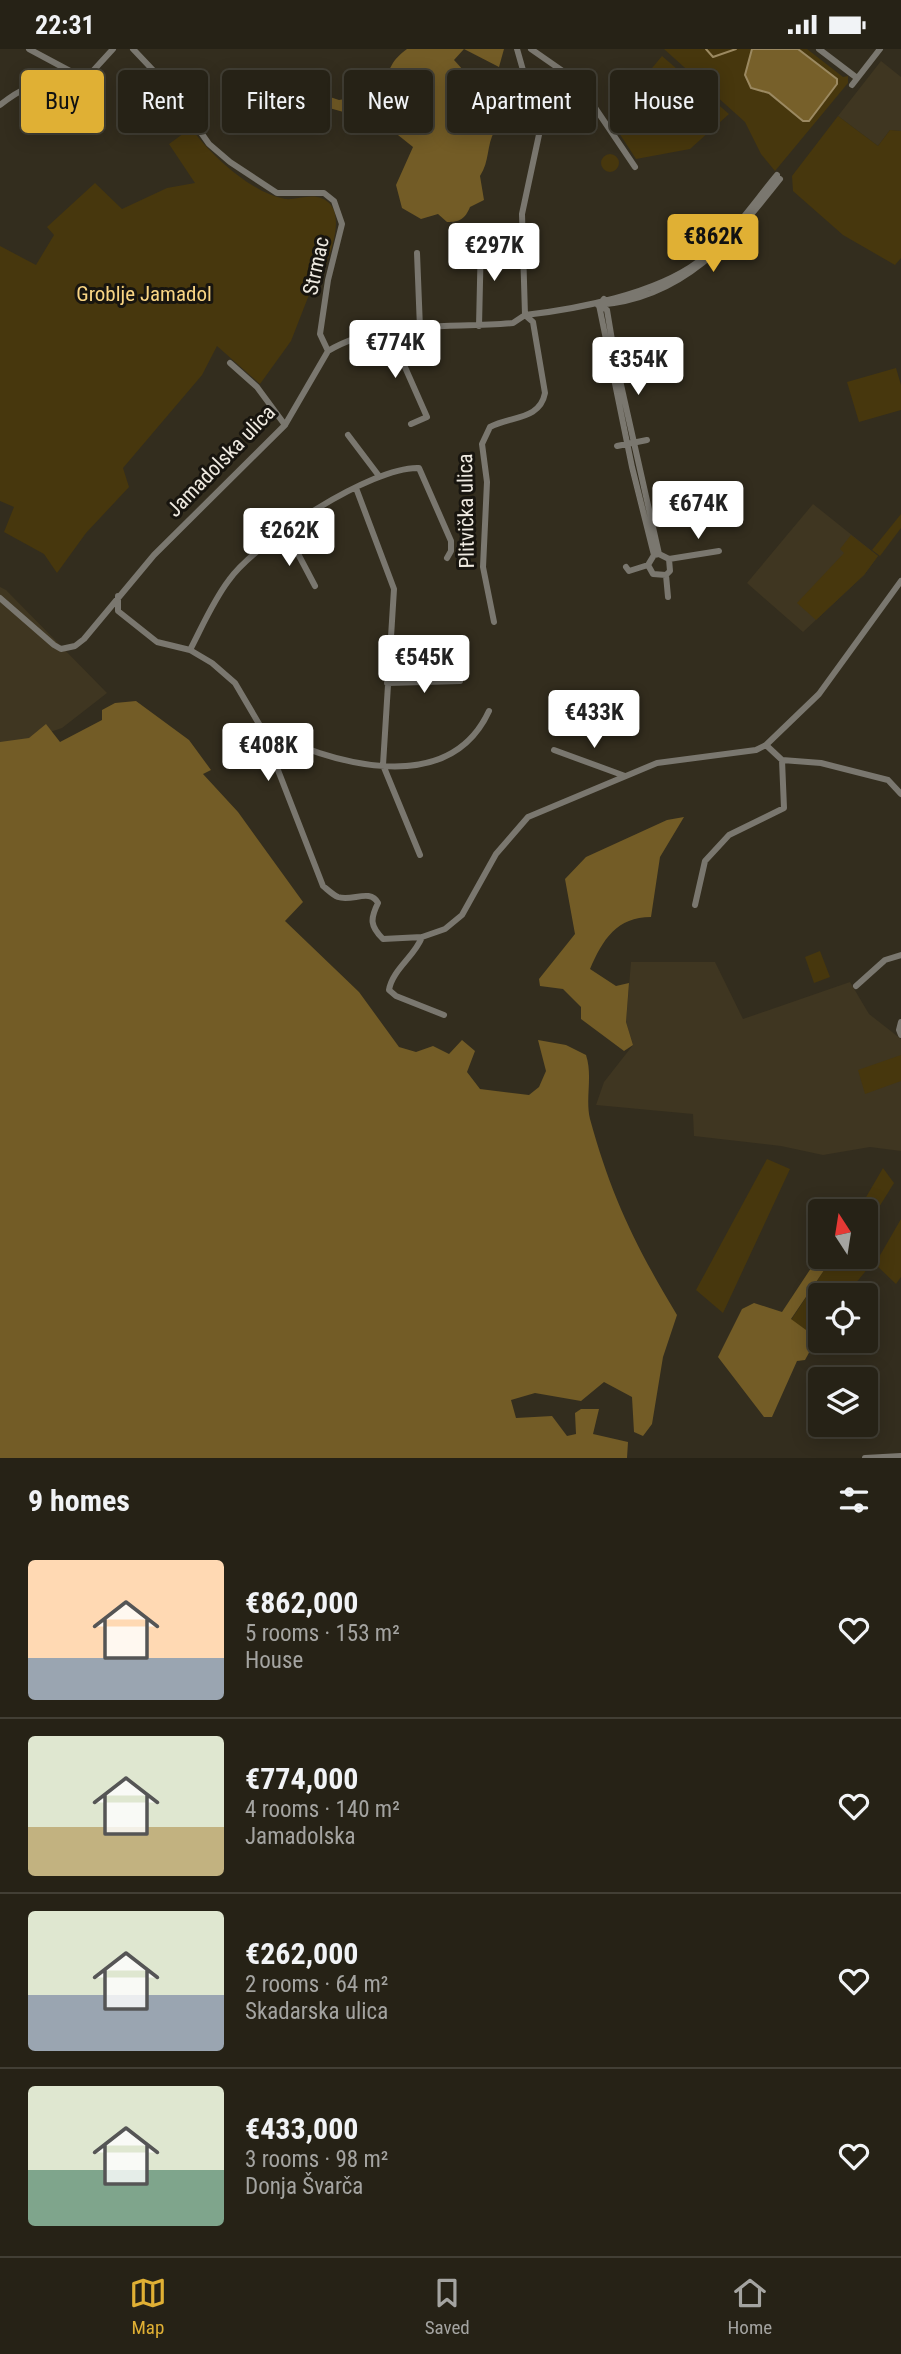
<!DOCTYPE html>
<meta charset="utf-8">
<style>
body{margin:0;font-family:"Roboto Condensed",sans-serif;background:#322f23;color:#f1f3f6;height:100vh;display:flex;flex-direction:column;font-size:26px;white-space:nowrap}
*{box-sizing:border-box;margin:0}
p{font-size:23px;color:#a4a4a1}
.icon{flex:none;width:38px;height:38px;fill:none;stroke:currentColor;stroke-width:2;stroke-linecap:round;stroke-linejoin:round}
.map{position:relative;height:1409px;overflow:hidden}
.side{display:flex;flex-direction:column;background:#262216;flex:1}
.side>*{flex:none}
.top-card{position:absolute;left:21px;top:21px;width:859px;height:63px;display:flex;gap:14px}
.needle{width:46px;rotate:348deg}
.controls{position:absolute;left:808px;top:1150px;display:grid;gap:14px}
.controls a{display:grid;place-items:center;width:70px;height:70px;border-radius:7px;background:#262216;box-shadow:0 4px 18px #0003,0 0 0 2px #423f35;font-size:35px}
.price{position:absolute;translate:-50% -60px;padding:0 16px;border-radius:7px;background:#fff;color:#222;font-size:23px;line-height:46px;filter:drop-shadow(0 2px 4px #0008)}
.price::after{content:'';position:absolute;left:50%;top:42px;width:21px;height:16px;margin-left:-10px;background:inherit;clip-path:polygon(0 0,100% 0,50% 100%)}
.price.current{background:#e0b034;color:#111}
ul{padding:0;list-style:none}
li{display:flex;align-items:center;gap:21px;height:175px;padding:0 28px}
li+li{border-top:2px solid #423f35}
li span{display:grid;place-items:center;flex:none;width:196px;height:140px;border-radius:7px;color:#555}
li>.icon{margin-inline-start:auto}
span .icon{width:84px;height:84px;fill:#fffc;stroke-width:1}
li b{font-size:30px}
h2{display:flex;justify-content:space-between;align-items:center;height:84px;padding:0 28px;font-size:30px}
.tag{padding:0 24px;border-radius:7px;background:#262216;box-shadow:0 4px 18px #0003,0 0 0 2px #423f35;font-size:24px;line-height:63px}
.tag.current{background:#e0b034;color:#111}
.status{display:flex;justify-content:space-between;align-items:center;height:49px;padding:0 35px;background:#262216;direction:ltr}
.status svg{height:19px;fill:currentColor}
.tabs{display:flex;justify-content:space-around;align-items:center;height:98px;border-top:2px solid #423f35;background:#262216;font-size:19px;color:#a4a4a1}
.tabs a{display:grid;justify-items:center;gap:4px}
.tabs .current{color:#e0b034}
.map>svg:first-child{display:block}
.built{fill:#3f3621}
.green{fill:#47370d}
.forest{fill:#735c26}
.water{fill:#77602a;stroke:#9b8961;stroke-width:2}
.lines{fill:none;stroke-linecap:round;stroke-linejoin:round}
.stream{stroke:#9b8961;stroke-width:2}
.street{stroke:#7a776f;stroke-width:6}
.labels{text-anchor:middle;dominant-baseline:central;stroke-width:6;stroke-linejoin:round;paint-order:stroke}
.street-label{font-size:21px;fill:#efeae1;stroke:#18150f}
.park-label{font-size:21px;fill:#f9d584;stroke:#18150f}
</style>
<div class="status"><b>22:31</b><svg viewBox="0 0 49 12"><path d="M0 12V9h3v3zM5 12V6h3v6zM10 12V3h3v9zM15 12V0h3v12zM26 1h20v11H26zM47 4h2v5h-2z"/></svg></div>
<div class="map">
<svg width="901" height="1409" viewBox="0 0 901 1409">
<rect width="100%" height="100%" fill="#332d1e"/>
<path class="built" d="M881,12l20,16v54l-11,-1 -12,16 -40,-30z
M813,455l65,52 -14,19 -61,57 -56,-49z
M0,538l6,3 101,103 -45,35 -62,21z
M631,913h84l28,57 107,-37 19,32 32,25v112l-31,-4 -47,8 -42,-9 -87,-10 -1,-22 -97,-9 8,-23 29,-37 -7,-23z"/>
<path class="green" d="M664,0h88l-7,26 58,46h6l28,-37v-5l-39,-30h9l36,28 5,-1v7l-73,88 -14,-17 -16,-32z
M662,7l67,58 -39,35 -54,10 -26,-40z
M838,67l40,30 12,-16 11,1v127l-6,7 -52,-30 -50,-44 -1,-15z
M191,79c19,26 60,65 94,71 10,1 22,-4 32,-2 36,7 11,62 4,81l-7,4 -23,59 -31,43 -43,-38 -15,29 -79,93 6,19 -43,46 -29,40 -13,-19 -40,-22 10,-25 -14,-6v-255l36,19 18,-30 -7,-8 48,-44 27,26 45,-21 28,-5 -26,-39z
M601 114a9 9 0 1 1 18 0a9 9 0 1 1-18 0Z
M896,319l5,17v25l-42,12 -12,-40z
M901,465v14l-21,28 -8,-6z
M851,486l27,21 -14,19 -48,45 -19,-17 47,-50 -4,-4z
M820,902l10,26 -16,6 -9,-26z
M901,1006v26l-36,13 -7,-24z
M767,1110l23,10 -67,144 -27,-23z
M883,1119l11,15 -28,45v-17h-8z
M901,1170v58l-5,7 -21,-20z
M833,1208h22l14,10 -23,28h-25v37l-4,6 -26,-18z"/>
<path class="forest" d="M407,0h97l-5,18 -35,-18 -10,11c22,23 16,25 4,52l37,18c-9,16 -5,31 -15,46l4,24 -14,7c-5,12 -10,15 -23,15l-9,-8 -17,5 -19,-11 -6,-23 17,-38 -30,-24 -61,-17 -4,-13 21,7 23,-4 5,-10h18c4,-18 7,-26 22,-37z
M136,652l53,39 22,30 -8,4 35,38 65,90 -18,19 74,71 40,55 17,5 17,-6 16,8 13,-14 13,11 -8,21 13,17 49,6 10,-8 7,-16 -8,-31 28,5 20,10c7,21 -1,43 4,64 21,77 46,128 87,196l-14,42 -11,67 -9,12 -9,-4 -2,-35 -28,-15 -23,19 -46,-8 -24,7 5,18 36,-2 15,20 9,-2 -1,-21 6,-4h18l-6,25 35,8 -1,16h-627v-716l29,-4 17,-14 14,18 42,-22v-10l13,-7z
M684,768l-24,40 -9,60c-34,0 -48,22 -61,52l26,17 13,-3 -3,39 7,23 -9,6 -43,-32v-12l-18,-18 -23,-3 -1,-7 36,-45 -10,-55 21,-22 81,-37z
M821,1204v4h12l-42,62 26,19 -12,22 -8,1 -25,56h-8l-46,-60 24,-48 12,-6 28,9z"/>
<path class="water" d="M752,0h46l39,30v5l-28,37h-6l-34,-28 -18,-5 -6,-13z"/>
<g class="lines">
<path class="stream" d="M706,0l7,8 23,-8"/>
<path class="street" d="M29,0l41,22 4,8 17,-6 22,-24
M133,0l35,37 41,58 21,18 47,31h47l10,8 8,23 -14,56 -8,54 8,17
M531,0l46,32 58,86
M819,0l38,29
M852,36l28,-36
M0,56c34,-27 37,-16 74,-26
M719,183l16,17
M417,204l3,75
M604,250l-5,6 33,162 22,88 -6,10 5,9 13,1 4,-4 -1,-12 -10,-5 -5,1
M598,256c85,-6 133,-64 182,-126
M599,256l8,5 8,48 44,196
M525,266c53,-6 130,-21 173,-53 32,-23 54,-57 79,-87
M479,277l2,-87
M389,282l38,86 -16,7
M230,314l27,24 28,38
M348,386l31,41
M617,397l30,-6
M356,439l38,101 -11,176 37,90
M286,482l29,55
M669,510l50,-8
M626,518l3,4 19,-6
M666,526l2,22
M118,547v15l39,31 33,8 22,13 23,20 27,46 61,157c5,4 10,9 15,11 14,5 32,-9 40,6 -8,16 -8,23 5,36l39,-2 23,-8 17,-14 34,-61 32,-37 129,-54 99,-13 10,-5 53,-51 82,-113
M0,549l54,47 7,4 14,-3 9,-7 70,-84 131,-130 43,-74c53,-32 125,-22 185,-28l12,-8 -3,-101 18,-84 -23,-81
M494,573l-11,-55 4,-85 -5,-38 8,-17c21,-11 50,-7 55,-34l-12,-71 -8,-7
M190,601c12,-23 23,-49 39,-70 27,-38 143,-114 190,-112l32,73v10l-4,7
M387,634l73,-2
M262,680c66,34 186,71 227,-18
M766,696l16,15 39,3 67,17 13,14
M554,701l71,26
M695,856l10,-44 24,-26 55,-27 -2,-48
M422,888c-7,19 -30,33 -33,53l7,6 48,19
M856,937l29,-26 16,-5
M901,973l-2,8 2,5
M865,1409l36,-2"/>
</g>
<g class="labels">
<g class="street-label">
<text transform="translate(316 217) rotate(-78)">Strmac</text>
<text transform="translate(221 412) rotate(-46)">Jamadolska ulica</text>
<text transform="translate(466 462) rotate(-91)">Plitvička ulica</text>
</g>
<g class="park-label">
<text x="144" y="245">Groblje Jamadol</text>
</g>
</g>
</svg>
<div class="controls">
<a><svg class="needle" viewBox="-14 -14 28 28"><path d="M0-13l5 13h-10z" fill="#e53935"/><path d="M0 13l5-13h-10z" fill="#a4a4a1"/></svg></a>
<a><svg class="icon" aria-label="locate" viewBox="0 0 24 24"><circle cx="12" cy="12" r="6"/><path d="M12 2v4M12 18v4M2 12h4M18 12h4"/></svg></a>
<a><svg class="icon" aria-label="layers" viewBox="0 0 24 24"><path d="M12 4l9 5-9 5-9-5zM3 14l9 5 9-5"/></svg></a>
</div>
<b class="price current" style="left:713px;top:225px">€862K</b>
<b class="price" style="left:494px;top:234px">€297K</b>
<b class="price" style="left:395px;top:331px">€774K</b>
<b class="price" style="left:638px;top:348px">€354K</b>
<b class="price" style="left:698px;top:492px">€674K</b>
<b class="price" style="left:289px;top:519px">€262K</b>
<b class="price" style="left:424px;top:646px">€545K</b>
<b class="price" style="left:594px;top:701px">€433K</b>
<b class="price" style="left:268px;top:734px">€408K</b>
<div class="top-card">
<a class="tag current">Buy</a>
<a class="tag">Rent</a>
<a class="tag">Filters</a>
<a class="tag">New</a>
<a class="tag">Apartment</a>
<a class="tag">House</a>
</div>
</div>
<section class="side">
<h2>9 homes<svg class="icon" aria-label="filters" viewBox="0 0 24 24"><path d="M4 7h16M4 17h16"/><circle cx="9" cy="7" r="2"/><circle cx="15" cy="17" r="2"/></svg></h2>
<ul>
<li><span style="background:linear-gradient(#ffd9b3 70%,#9aa5b1 0)"><svg class="icon" aria-label="home" viewBox="0 0 24 24"><path d="M3 11l9-7 9 7M6 9v11h12V9"/></svg></span><div><b>€862,000</b><p>5 rooms · 153 m²</p><p>House</p></div><svg class="icon" aria-label="heart" viewBox="0 0 24 24"><path d="M12 20l-8-8c-3-5 5-10 8-4 3-6 11-1 8 4z"/></svg></li>
<li><span style="background:linear-gradient(#dfe7d0 65%,#c2b280 0)"><svg class="icon" aria-label="home" viewBox="0 0 24 24"><path d="M3 11l9-7 9 7M6 9v11h12V9"/></svg></span><div><b>€774,000</b><p>4 rooms · 140 m²</p><p>Jamadolska</p></div><svg class="icon" aria-label="heart" viewBox="0 0 24 24"><path d="M12 20l-8-8c-3-5 5-10 8-4 3-6 11-1 8 4z"/></svg></li>
<li><span style="background:linear-gradient(#dfe7d0 60%,#9aa5b1 0)"><svg class="icon" aria-label="home" viewBox="0 0 24 24"><path d="M3 11l9-7 9 7M6 9v11h12V9"/></svg></span><div><b>€262,000</b><p>2 rooms · 64 m²</p><p>Skadarska ulica</p></div><svg class="icon" aria-label="heart" viewBox="0 0 24 24"><path d="M12 20l-8-8c-3-5 5-10 8-4 3-6 11-1 8 4z"/></svg></li>
<li><span style="background:linear-gradient(#dfe7d0 60%,#7fa58c 0)"><svg class="icon" aria-label="home" viewBox="0 0 24 24"><path d="M3 11l9-7 9 7M6 9v11h12V9"/></svg></span><div><b>€433,000</b><p>3 rooms · 98 m²</p><p>Donja Švarča</p></div><svg class="icon" aria-label="heart" viewBox="0 0 24 24"><path d="M12 20l-8-8c-3-5 5-10 8-4 3-6 11-1 8 4z"/></svg></li>
</ul>
</section>
<nav class="tabs">
<a class="current"><svg class="icon" aria-label="map" viewBox="0 0 24 24"><path d="M3 6l6-2 6 2 6-2v14l-6 2-6-2-6 2zM9 4v14M15 6v14"/></svg>Map</a>
<a><svg class="icon" aria-label="saved" viewBox="0 0 24 24"><path d="M7 4h10v16l-5-4-5 4z"/></svg>Saved</a>
<a><svg class="icon" aria-label="home" viewBox="0 0 24 24"><path d="M3 11l9-7 9 7M6 9v11h12V9"/></svg>Home</a>
</nav>
